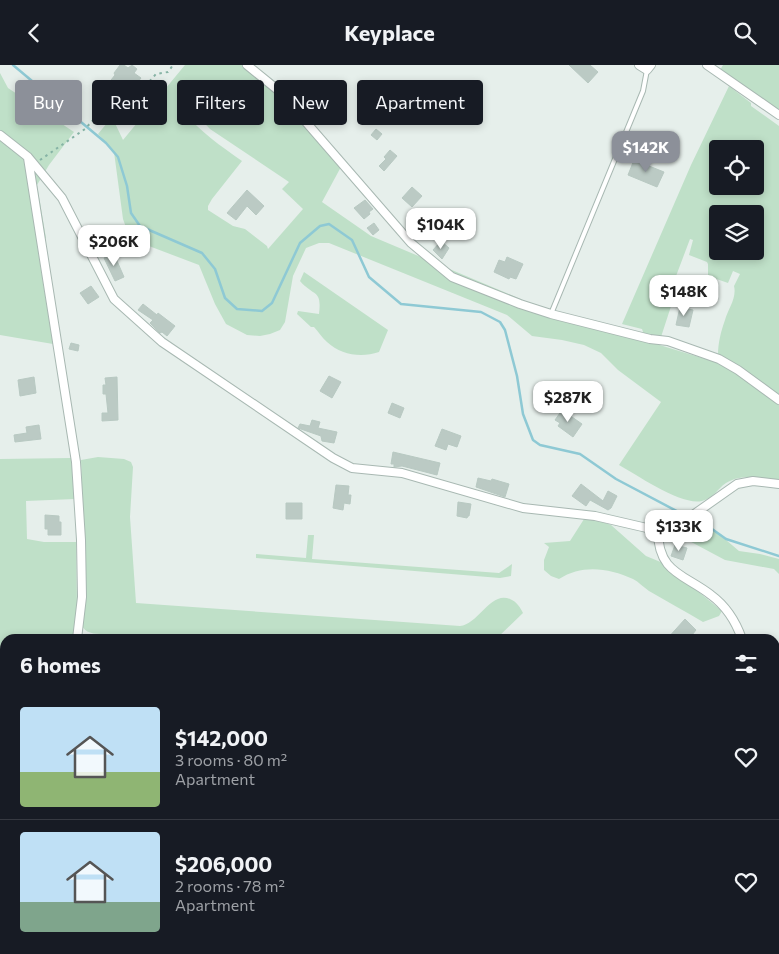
<!DOCTYPE html>
<meta charset="utf-8">
<style>
body{margin:0;font-family:Commissioner,sans-serif;background:#242831;color:#f1f3f6;height:100vh;display:flex;flex-direction:column;font-size:19px;white-space:nowrap}
*{box-sizing:border-box;margin:0}
p{font-size:16px;color:#9ea1a6}
.icon{flex:none;width:28px;height:28px;fill:none;stroke:currentColor;stroke-width:2;stroke-linecap:round;stroke-linejoin:round}
.map{position:relative;flex:1;overflow:hidden}
.panel{position:absolute;left:0px;top:569px;width:780px;height:321px;display:flex;flex-direction:column;background:#171b24;border-radius:15px 15px 0 0;box-shadow:0 2px 8px #0003}
.panel>*{flex:none}
.top-card{position:absolute;left:15px;top:15px;width:500px;height:45px;display:flex;gap:10px}
.controls{position:absolute;left:709px;top:75px;display:grid;gap:10px}
.controls a{display:grid;place-items:center;width:55px;height:55px;border-radius:5px;background:#171b24;box-shadow:0 2px 8px #0003;font-size:25px}
.price{position:absolute;translate:-50% -42px;padding:0 11px;border-radius:10px;background:#fff;color:#222;font-size:16px;line-height:32px;filter:drop-shadow(0 1px 2px #0008)}
.price::after{content:'';position:absolute;left:50%;top:30px;width:15px;height:11px;margin-left:-8px;background:inherit;clip-path:polygon(0 0,100% 0,50% 100%)}
.price.active{background:#8c9099;color:#fff}
ul{padding:0;list-style:none}
li{display:flex;align-items:center;gap:15px;height:125px;padding:0 20px}
li+li{border-top:1px solid #363941}
li span{display:grid;place-items:center;flex:none;width:140px;height:100px;border-radius:5px;color:#555}
li>.icon{margin-inline-start:auto}
span .icon{width:60px;height:60px;fill:#fffc;stroke-width:1}
li b{font-size:21px}
h2{display:flex;justify-content:space-between;align-items:center;height:60px;padding:0 20px;font-size:21px}
.tag{padding:0 18px;border-radius:5px;background:#171b24;box-shadow:0 2px 8px #0003;font-size:18px;line-height:45px}
.tag.active{background:#8c9099;color:#fff}
header{display:flex;justify-content:space-between;align-items:center;height:65px;padding:0 20px;background:#171b24;font-size:22px;font-weight:700}
.map>svg:first-child{display:block}
.green{fill:#bfe0c8;fill-rule:evenodd}
.lines{fill:none;stroke-linecap:round;stroke-linejoin:round}
.stream{stroke:#8ec9d4;stroke-width:2.5}
.building{fill:#bbcac4;stroke:#b8c9c2}
.service-casing{stroke:#a8b8b2;stroke-width:6}
.minor-casing{stroke:#a8b8b2;stroke-width:10}
.path{stroke:#86b3a5;stroke-width:2;stroke-dasharray:2.5 4;stroke-linecap:butt}
.service{stroke:#fff;stroke-width:4}
.minor{stroke:#fff;stroke-width:8}
</style>
<header><svg class="icon" aria-label="back" viewBox="0 0 24 24"><path d="M15 5l-7 7 7 7"/></svg>Keyplace<svg class="icon" aria-label="search" viewBox="0 0 24 24"><circle cx="10" cy="10" r="6"/><path d="M15 15l6 6"/></svg></header>
<div class="map">
<svg width="779" height="889" viewBox="0 0 779 889">
<rect width="100%" height="100%" fill="#e6efeb"/>
<path class="green" d="M185,0h58l41,35 58,65 -20,37 49,34 178,75 166,51 26,14 38,28v76c-17,-2 -37,-7 -53,3 -9,6 -12,15 -24,18 -20,5 -65,-26 -83,-36l42,-63 -43,-32 -17,-17 -17,-8 -22,-5 -30,-4 -25,-21 -178,-72h-10l-13,5 -13,28 -8,46 -5,8 -10,4 -10,2 -13,-1 -21,-11 -11,-20 -16,-39 -58,-22 -13,-10 -5,-14 -9,-67 -16,-18 14,-17 11,23zM188,41l22,23 79,53 -7,7 21,20 -35,40 -1,-3 -22,-17 -12,-3 -25,-16v-4l4,-7 30,-38c-21,-15 -42,-29 -59,-50z
M723,0h56v47l-59,-42z
M0,8l8,15 66,44 -25,33 -12,20 9,53 -9,6 16,100 -53,-9z
M729,21l22,17v3l28,20v269l-39,-27 -22,-13c0,-12 3,-24 7,-35 3,-11 12,-22 9,-34l6,-12 -7,-3 -5,12 -20,-7v-12l-1,-2 -18,-7 4,-15 -3,-1 -20,53 4,5 -13,40 -17,-2 -2,-6 -20,-5 69,-159zM718,84h37v37h-37zM718,149h37v37h-37z
M304,207l84,58 -9,22c-18,6 -38,3 -52,-10 -5,-4 -9,-11 -13,-15h-3l-14,-13 1,-3 21,3c3,-25 -5,-17 -19,-33z
M98,392l26,2 7,3 2,5 -3,50 6,86 324,23c19,-2 30,-35 50,-27 7,3 10,8 13,14l-27,26h-379l-4,-5c-10,0 -28,2 -31,-9l4,-36 -5,-129z
M71,393l4,41 -49,2 1,38 17,3h32l1,63 -3,22 1,12h-70v81h-5v-261z
M676,450h15l15,8 33,28 21,3 19,5v15l-5,-5 -49,-9 -45,-24 -9,-9z
M586,451l25,9 35,31 17,7 59,48 -3,5 -16,6c-18,-11 -37,-21 -54,-31 -6,-4 -10,-9 -16,-12 -24,-11 -51,-15 -74,0l-8,-3 -7,-6v-10l5,-13 -5,-4 26,-2z
M308,470h6l-2,24 187,14 13,-9 -1,12 -11,2 -244,-20v-4l50,4z
M5,660v81l-5,-1v-79z
M779,685v34l-4,10v-33z
M0,745h5v91h-5z
M181,885h87v4h-87z
M276,885h396l-5,4h-391z"/>
<g class="lines">
<path class="stream" d="M13,0l93,78 12,14 9,29 4,27 9,13 62,27 13,16 10,29 12,11 25,2 10,-8 28,-60 20,-17 9,-2 23,16 17,37 32,27 80,8 19,10 5,8 12,46 6,38 10,26 7,5 40,9 36,25 72,38
M698,454l28,20 53,17
M775,708l4,-8
M643,889l6,-4"/>
</g>
<path class="building" d="M120,0h4l4,3 4,-3 5,4 -3,4 7,5 -11,14 -11,9 -15,-12 11,-14 -1,-2z
M569,0h21l8,7 -10,11z
M376,64l6,5 -5,6 -6,-5z
M390,85l7,6 -13,15 -5,-5 7,-7 -2,-2z
M634,95l30,12 -7,15 -29,-12z
M412,122l10,9 -10,11 -10,-9z
M247,125l17,16 -8,9 -9,-9 -11,14 -9,-7z
M365,135l8,9 -4,3 1,2 -6,5 -10,-11z
M423,148l11,9 -8,9 -11,-10z
M441,157l11,8 -6,6 -10,-8z
M374,158l5,7 -6,5 -6,-7z
M441,176l8,7 -7,11 -9,-9z
M114,189l10,23 -9,4 -11,-23z
M507,192l16,7 -7,15 -6,-2 -1,2 -15,-7 5,-12 6,2z
M91,221l8,11 -11,7 -8,-11z
M143,239l14,11 1,-2 17,13 -8,10 -5,-4 -2,1 -10,-10 3,-3 -15,-10z
M680,242l13,3 -4,17 -13,-2z
M71,278l8,2 -1,6 -9,-2z
M329,311l12,6 -9,16 -12,-7z
M34,312l2,16 -16,3 -2,-16z
M117,312l1,43 -16,1v-8h6l-2,-19h-3v-9h3l-1,-7z
M392,338l12,5 -4,10 -12,-5z
M562,345l20,14 -9,13 -15,-11 2,-3 -5,-3z
M312,355l8,2 -2,6 19,4 -3,11 -12,-2 -1,-5 -23,-8 2,-4 10,2z
M39,360l2,14 -26,3 -1,-7 13,-2 -1,-6z
M442,364l19,7 -4,11 -9,-3 -2,6 -11,-4z
M393,387l47,11 -3,12 -35,-9 -8,1v-3h-3z
M478,413l13,3 1,-2 17,5 -4,13 -29,-10z
M581,419l22,17 5,-10 9,5 -6,12 -3,2 -18,-10 -4,6 -14,-10z
M336,420l13,1 -1,9h3l-1,9 -6,-1 -1,7 -10,-2z
M458,437l13,2 -2,12h-1l-1,2 -10,-2z
M286,438h16v16h-16z
M45,450l14,1v6h2v13h-13v-6h-3z
M675,480l12,3 -4,12 -12,-4z
M685,554l11,11 -4,5 5,4h-30z"/>
<g class="lines">
<defs>
<path id="service" d="M551,249l92,-223 4,-21"/>
<path id="minor" d="M247,0l32,26 132,152 41,34 68,27 31,10 99,25 18,2 51,18 19,11 41,30
M639,0l8,5 4,-5
M707,0l72,50
M0,70l28,22 34,41 52,101 48,43 171,116 19,10 50,5 121,35 72,8 69,16 9,-3 64,-45 16,-3 26,3
M28,93l48,304 5,78 1,57 -5,42
M658,466c0,42 26,43 53,64 15,11 25,27 31,44
M0,658h5
M775,863l4,1
M77,889v-4
M672,889l5,-4"/>
</defs>
<use href="#service" class="service-casing"/>
<use href="#minor" class="minor-casing"/>
<path class="path" d="M40,95l45,-31 9,-10h4l42,-27 16,-18 12,-2 5,-7"/>
<use href="#service" class="service"/>
<use href="#minor" class="minor"/>
</g>
</svg>
<div class="controls">
<a><svg class="icon" aria-label="locate" viewBox="0 0 24 24"><circle cx="12" cy="12" r="6"/><path d="M12 2v4M12 18v4M2 12h4M18 12h4"/></svg></a>
<a><svg class="icon" aria-label="layers" viewBox="0 0 24 24"><path d="M12 4l9 5-9 5-9-5zM3 14l9 5 9-5"/></svg></a>
</div>
<b class="price active" style="left:646px;top:108px">$142K</b>
<b class="price" style="left:441px;top:185px">$104K</b>
<b class="price" style="left:114px;top:202px">$206K</b>
<b class="price" style="left:684px;top:252px">$148K</b>
<b class="price" style="left:568px;top:358px">$287K</b>
<b class="price" style="left:679px;top:487px">$133K</b>
<div class="top-card">
<a class="tag active">Buy</a>
<a class="tag">Rent</a>
<a class="tag">Filters</a>
<a class="tag">New</a>
<a class="tag">Apartment</a>
</div>
<section class="panel">
<h2>6 homes<svg class="icon" aria-label="filters" viewBox="0 0 24 24"><path d="M4 7h16M4 17h16"/><circle cx="9" cy="7" r="2"/><circle cx="15" cy="17" r="2"/></svg></h2>
<ul>
<li><span style="background:linear-gradient(#bfe0f5 65%,#8fb573 0)"><svg class="icon" aria-label="home" viewBox="0 0 24 24"><path d="M3 11l9-7 9 7M6 9v11h12V9"/></svg></span><div><b>$142,000</b><p>3 rooms · 80 m²</p><p>Apartment</p></div><svg class="icon" aria-label="heart" viewBox="0 0 24 24"><path d="M12 20l-8-8c-3-5 5-10 8-4 3-6 11-1 8 4z"/></svg></li>
<li><span style="background:linear-gradient(#bfe0f5 70%,#7fa58c 0)"><svg class="icon" aria-label="home" viewBox="0 0 24 24"><path d="M3 11l9-7 9 7M6 9v11h12V9"/></svg></span><div><b>$206,000</b><p>2 rooms · 78 m²</p><p>Apartment</p></div><svg class="icon" aria-label="heart" viewBox="0 0 24 24"><path d="M12 20l-8-8c-3-5 5-10 8-4 3-6 11-1 8 4z"/></svg></li>
</ul>
</section>
</div>
